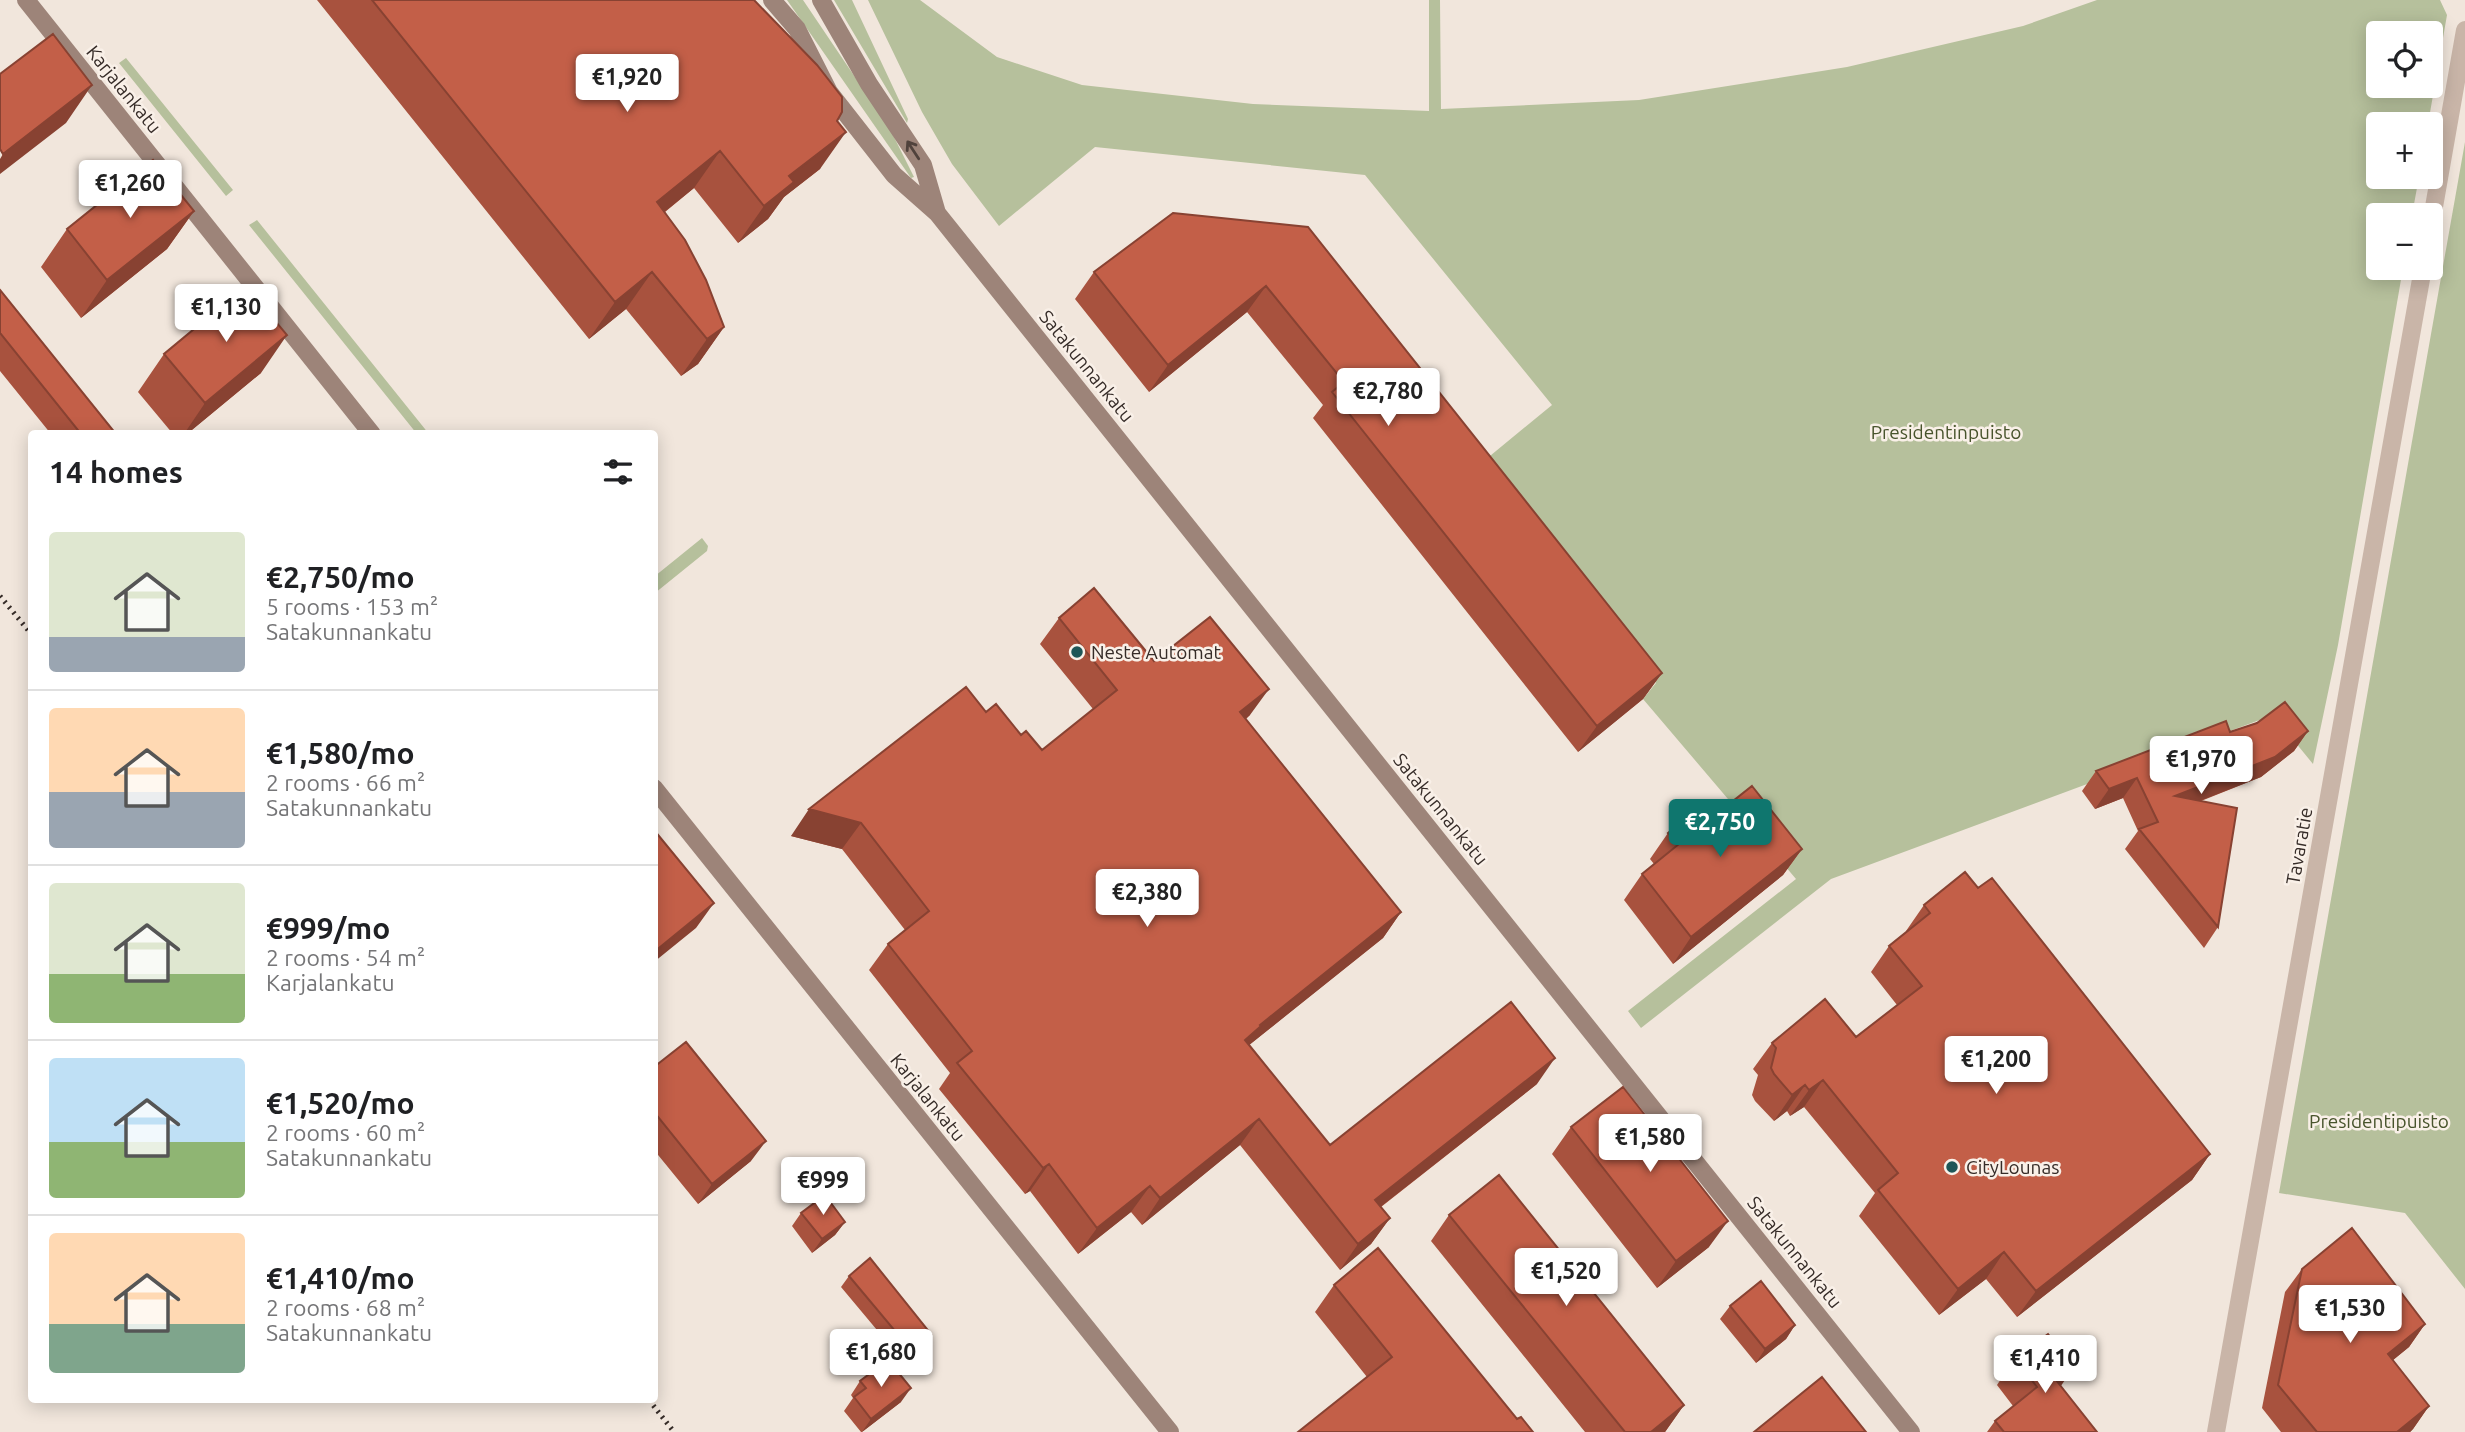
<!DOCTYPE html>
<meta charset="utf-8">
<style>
body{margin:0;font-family:Ubuntu,sans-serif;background:#f6f6f6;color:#202124;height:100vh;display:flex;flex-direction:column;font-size:26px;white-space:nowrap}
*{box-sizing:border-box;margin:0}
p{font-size:23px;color:#757577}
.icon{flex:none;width:38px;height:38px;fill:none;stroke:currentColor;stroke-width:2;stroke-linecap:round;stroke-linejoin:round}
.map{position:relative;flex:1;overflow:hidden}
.sheet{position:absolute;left:28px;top:430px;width:630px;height:973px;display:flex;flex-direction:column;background:#fff;border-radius:7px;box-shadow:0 4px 18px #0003}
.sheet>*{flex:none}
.controls{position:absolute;left:2366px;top:21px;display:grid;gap:14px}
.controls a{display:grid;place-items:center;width:77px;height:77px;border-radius:7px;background:#fff;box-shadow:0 4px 18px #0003;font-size:35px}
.price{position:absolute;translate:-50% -60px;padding:0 16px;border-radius:7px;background:#fff;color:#222;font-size:23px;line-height:46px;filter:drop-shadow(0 2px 4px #0008)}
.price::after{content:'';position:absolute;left:50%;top:42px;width:21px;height:16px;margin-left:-10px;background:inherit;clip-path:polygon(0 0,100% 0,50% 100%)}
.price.active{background:#0f766e;color:#fff}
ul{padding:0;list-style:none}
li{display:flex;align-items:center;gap:21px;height:175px;padding:0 21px}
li+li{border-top:2px solid #e0e0e0}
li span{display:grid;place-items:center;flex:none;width:196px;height:140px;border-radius:7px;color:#555}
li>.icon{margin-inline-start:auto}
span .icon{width:84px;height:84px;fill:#fffc;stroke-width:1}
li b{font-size:30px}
h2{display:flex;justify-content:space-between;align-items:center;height:84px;padding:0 21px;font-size:30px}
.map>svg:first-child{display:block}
.green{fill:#b6c09c;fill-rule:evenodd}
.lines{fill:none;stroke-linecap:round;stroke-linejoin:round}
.street{stroke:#c9b5a8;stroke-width:18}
.secondary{stroke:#9d8479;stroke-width:18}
.rail{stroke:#362c28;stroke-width:5;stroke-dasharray:2 5;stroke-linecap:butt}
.wall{fill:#a8523e}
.shaded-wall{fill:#884232}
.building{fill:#c35f48;stroke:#884232;stroke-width:2}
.oneway{stroke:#50423c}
.poi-dot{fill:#1e5657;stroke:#f9f0e8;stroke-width:2.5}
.labels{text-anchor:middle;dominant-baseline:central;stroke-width:5;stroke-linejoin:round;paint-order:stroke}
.street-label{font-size:19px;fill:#362c28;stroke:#f9f0e8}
.park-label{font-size:19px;fill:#48542c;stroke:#f9f0e8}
.poi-label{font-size:19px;fill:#362c28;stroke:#f9f0e8;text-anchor:start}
</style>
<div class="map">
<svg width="2465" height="1432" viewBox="0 0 2465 1432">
<rect width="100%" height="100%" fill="#f1e6dc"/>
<path class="green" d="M787,0h16l87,129 24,48 -3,1z
M834,0h18l56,119 -1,4z
M868,0h52l77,57 85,28 171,19 176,7v-111h11l1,109 198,-9 208,-33 176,-41 74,-26h343l7,15 -19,109h-50v53h41l-7,38h-34v53h25l-65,377 -25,119 -40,-49 -442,164 -190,149 -13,-17 168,-132 -153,-180 13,-16 -177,-218 73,-60 -187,-230 -270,-28 -96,79 -47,-62 -30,-52zM2378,33h53v53h-53z
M126,58l107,132 -7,6 -107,-133z
M2465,142v1147l-60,-76 -126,-20z
M257,220l172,214h-12l-168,-209z
M702,538l6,8 -1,5 -52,42v-17z"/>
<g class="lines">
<path class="street" d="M2431,224l34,-194
M2216,1432l207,-1164"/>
<path class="secondary" d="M26,0l346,434
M772,0l25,29 32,63 65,83 43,38 974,1219
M821,0l48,84 54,81 14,48
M654,788l516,644"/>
<path class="rail" d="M0,596l32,39
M649,1400l25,32"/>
</g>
<path class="wall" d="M317,0h437l83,121 -17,48 -36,28 -16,22 -30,24 -44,-55 -29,24 59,115 -26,37 -17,12 -55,-67 -37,30z
M194,211l-27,38 -86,69 -40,-51 26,-38z
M1308,227l354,446 -19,26 -65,53 -265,-334 10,-13 -76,-93 -98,80 -74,-93 19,-27z
M0,290l116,144h-65l-51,-63z
M164,354l97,19 -74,61h-14l-35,-42z
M1059,618l95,43 96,54 -4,4 155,193 -18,26 -134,107 81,100 207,-61 -156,123 9,11 -19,26 -31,26 -100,-125 -98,80 -11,-13 -53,42 -48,-63 -5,3 -86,-105 11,-16 -81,-103 19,-26 17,-14 -63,-81 -51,-13 195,-124 35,23 21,15 51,-41 -53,-65z
M2257,723l51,8 -14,20 -33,26 -60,24 17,126 -14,21 -79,-99 13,-18 -15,-33 -28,11 -13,-18 14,-20 134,-39z
M1714,816l88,33 -19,26 -110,89 -49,-64 18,-26 12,-10 -4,-5 18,-26z
M1924,905l286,249 -18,26 -175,137 -31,-38 -47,36 -80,-99 16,-23 -71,-86 -14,9 -3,-5 -13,10 -19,-20 -3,-6 6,-20 -5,-6 19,-26 84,-6 41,-32 -26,-33 18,-26 17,-14v-1z
M654,1067l97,94 -53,43 -44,-54z
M1571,1127l138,120 -52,41 -105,-134z
M801,1213l44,9 -10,13 -23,18 -20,-27z
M1449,1215l235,190 -19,27h-80l-154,-191z
M2302,1269l123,55 -16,23 -16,13 36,46 -16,23 -3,3h-129l-19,-24 23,-116z
M849,1276l82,58 -8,11 -24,19 -14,-18 2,-4 -46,-55z
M1334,1285l183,134 -150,-42 -52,-65z
M1730,1306l65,19 -9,14 -30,24 -36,-44z
M2015,1358l46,28 36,46h-110l8,-11 18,-15 -16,-21z
M860,1381l41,21 -39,30h-1l-17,-21 9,-13 -2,-3z"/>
<path class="shaded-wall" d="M92,85l-26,38 -66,51v-15l3,-5z
M846,132l-26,37 -36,28 -16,22 -30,24 26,-37 25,-30z
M720,151l-26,37 -63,51 26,-37z
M194,211l-27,38 -86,69 26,-38z
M652,272l-26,37 -37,30 26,-37z
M1266,286l-19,26 -98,80 19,-27z
M724,327l-26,37 -17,12 26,-37z
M287,335l-26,38 -74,61h-3l21,-31z
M1662,673l-19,26 -65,53 19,-26z
M1269,689l-19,26 -28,24 18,-27z
M2308,731l-14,20 -33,26 -100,39 14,-20z
M2137,778l-14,20 -28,11 14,-20z
M809,809l52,14 -19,26 -51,-13z
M1802,849l-19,26 -110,89 18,-27z
M714,903l-18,25 -42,34v-10z
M1401,912l-18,26 -135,108 -3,-6 15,-15z
M1555,1058l-18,26 -181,142 19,-26z
M1823,1080l-19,27 -14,9 19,-26z
M1805,1085l-18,26 -13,10 18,-26z
M1259,1119l-19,26 -98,80 18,-27z
M766,1141l-15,20 -53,43 14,-20z
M2210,1154l-18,26 -175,137 19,-26z
M1049,1164l-19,27 -5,3 18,-26z
M1150,1186l-19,26 -53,42 19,-26z
M1390,1218l-19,26 -31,26 18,-26z
M1728,1221l-19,26 -52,41 19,-27z
M845,1222l-10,13 -23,18 10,-14z
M2004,1252l-18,27 -47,36 19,-26z
M2425,1324l-16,23 -38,31 17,-24z
M1795,1325l-9,14 -30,24 9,-14z
M931,1334l-8,11 -24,19 8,-11z
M2074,1367l-18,26v-13z
M911,1388l-10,14 -39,30 9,-13z
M1684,1405l-19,27h-14z
M2429,1406l-16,23 -3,3h-13z"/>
<path class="building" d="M372,0h382l63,65 25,32v15l-5,9 9,11 -57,44 5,6 -30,24 -44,-55 -63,51 28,38 21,40 18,47 -17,12 -55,-67 -37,30z
M53,34l39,51 -89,69 -3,-5v-75z
M153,160l41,51 -87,69 -40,-51z
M1173,213l135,14 354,446 -65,53 -265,-334 12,-10 -78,-96 -98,79 -74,-93z
M246,286l41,49 -82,68 -41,-49z
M0,290l116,144h-35l-81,-101z
M1094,588l60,73 56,-44 59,72 -29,23 161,200 -141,113 1,1 -16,14 85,105 181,-143 44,56 -180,142 15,18 -32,26 -99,-125 -99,79 -10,-12 -53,42 -48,-64 -6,4 -86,-105 15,-12 -84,-107 41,-33 -68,-88 -52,-14 157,-122 20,25 10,-8 25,31 5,-4 16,19 75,-60 -58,-72z
M2285,702l23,29 -33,26 -100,39 62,12 -19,119 -79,-98 19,-7 -21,-44 -28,11 -13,-18 130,-50 4,11 27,-9z
M1752,786l50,63 -111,88 -49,-63 37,-30 -11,-11 36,-31 10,14z
M654,830l60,73 -60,49z
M1965,872l13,16 14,-10 218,276 -174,137 -32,-39 -46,37 -80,-99 20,-17 -75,-93 -14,10 -4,-5 -13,10 -18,-21 -3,-6 5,-20 -4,-5 53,-44 31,38 66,-51 -33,-40 41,-33 -6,-8z
M686,1042l80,99 -54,43 -58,-72v-45z
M1623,1087l105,134 -52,40 -105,-134z
M1499,1175l185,230 -33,27h-26l-176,-217z
M825,1195l20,27 -23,17 -21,-26z
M2352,1228l73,96 -37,30 41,52 -32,26h-80l-39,-47 24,-116z
M1378,1248l139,171 4,-2 12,15h-235l94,-75 -58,-72z
M870,1258l61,76 -24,19 -15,-18 4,-3 -47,-56z
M1761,1281l34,44 -30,24 -35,-43z
M2048,1334l26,33 -18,13 41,52h-93l-9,-11 42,-34 -22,-29z
M888,1360l23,28 -40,31 -17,-22 12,-9 -6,-7z
M1822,1377l44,55h-112z"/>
<defs><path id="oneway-shaft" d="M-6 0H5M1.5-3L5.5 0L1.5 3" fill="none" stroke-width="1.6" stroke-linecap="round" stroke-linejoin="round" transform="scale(1.75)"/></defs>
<use class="oneway" href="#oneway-shaft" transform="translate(913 150) rotate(-123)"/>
<g class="poi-dot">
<circle cx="1077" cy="652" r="7"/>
<circle cx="1952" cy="1167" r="7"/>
</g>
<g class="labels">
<g class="street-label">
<text transform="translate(124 89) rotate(51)">Karjalankatu</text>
<text transform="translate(1087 366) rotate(51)">Satakunnankatu</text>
<text transform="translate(1441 809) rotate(51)">Satakunnankatu</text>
<text transform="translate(2299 846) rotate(-80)">Tavaratie</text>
<text transform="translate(928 1097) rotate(51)">Karjalankatu</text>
<text transform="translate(1795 1252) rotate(51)">Satakunnankatu</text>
</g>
<g class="park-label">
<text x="1946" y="432">Presidentinpuisto</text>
<text x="2379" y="1121">Presidentipuisto</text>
</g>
<g class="poi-label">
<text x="1091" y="652">Neste Automat</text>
<text x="1966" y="1167">CityLounas</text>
</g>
</g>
</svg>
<div class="controls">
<a><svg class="icon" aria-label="locate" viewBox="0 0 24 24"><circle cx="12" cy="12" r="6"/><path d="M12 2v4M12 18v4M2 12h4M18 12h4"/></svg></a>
<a>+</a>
<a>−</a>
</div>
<b class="price" style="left:627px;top:114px">€1,920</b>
<b class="price" style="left:130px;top:220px">€1,260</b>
<b class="price" style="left:226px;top:344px">€1,130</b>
<b class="price" style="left:1388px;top:428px">€2,780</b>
<b class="price" style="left:2201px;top:796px">€1,970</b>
<b class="price active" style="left:1720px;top:859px">€2,750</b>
<b class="price" style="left:1147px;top:929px">€2,380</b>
<b class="price" style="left:1996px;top:1096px">€1,200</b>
<b class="price" style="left:1650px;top:1174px">€1,580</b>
<b class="price" style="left:823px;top:1217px">€999</b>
<b class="price" style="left:1566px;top:1308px">€1,520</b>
<b class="price" style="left:2350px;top:1345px">€1,530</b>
<b class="price" style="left:881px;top:1389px">€1,680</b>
<b class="price" style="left:2045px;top:1395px">€1,410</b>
<section class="sheet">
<h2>14 homes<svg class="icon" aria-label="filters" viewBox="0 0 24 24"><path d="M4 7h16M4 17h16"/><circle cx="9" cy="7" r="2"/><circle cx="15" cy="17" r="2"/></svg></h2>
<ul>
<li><span style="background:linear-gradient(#dfe7d0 75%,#9aa5b1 0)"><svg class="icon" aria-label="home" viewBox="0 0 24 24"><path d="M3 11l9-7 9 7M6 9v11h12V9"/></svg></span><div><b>€2,750/mo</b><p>5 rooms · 153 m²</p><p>Satakunnankatu</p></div></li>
<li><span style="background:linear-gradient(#ffd9b3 60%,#9aa5b1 0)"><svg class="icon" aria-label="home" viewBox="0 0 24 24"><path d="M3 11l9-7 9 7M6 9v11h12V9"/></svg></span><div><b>€1,580/mo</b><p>2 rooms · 66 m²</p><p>Satakunnankatu</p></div></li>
<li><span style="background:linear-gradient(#dfe7d0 65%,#8fb573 0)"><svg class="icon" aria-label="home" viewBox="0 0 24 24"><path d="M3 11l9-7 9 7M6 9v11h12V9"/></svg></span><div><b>€999/mo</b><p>2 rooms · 54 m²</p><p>Karjalankatu</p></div></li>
<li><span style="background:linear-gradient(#bfe0f5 60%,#8fb573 0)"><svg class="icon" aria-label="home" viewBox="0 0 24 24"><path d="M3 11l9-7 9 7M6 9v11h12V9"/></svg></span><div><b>€1,520/mo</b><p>2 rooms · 60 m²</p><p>Satakunnankatu</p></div></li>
<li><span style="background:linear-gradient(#ffd9b3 65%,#7fa58c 0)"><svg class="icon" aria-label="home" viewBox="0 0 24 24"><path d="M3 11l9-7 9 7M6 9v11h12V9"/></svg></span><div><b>€1,410/mo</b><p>2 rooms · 68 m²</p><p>Satakunnankatu</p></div></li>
</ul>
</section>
</div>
